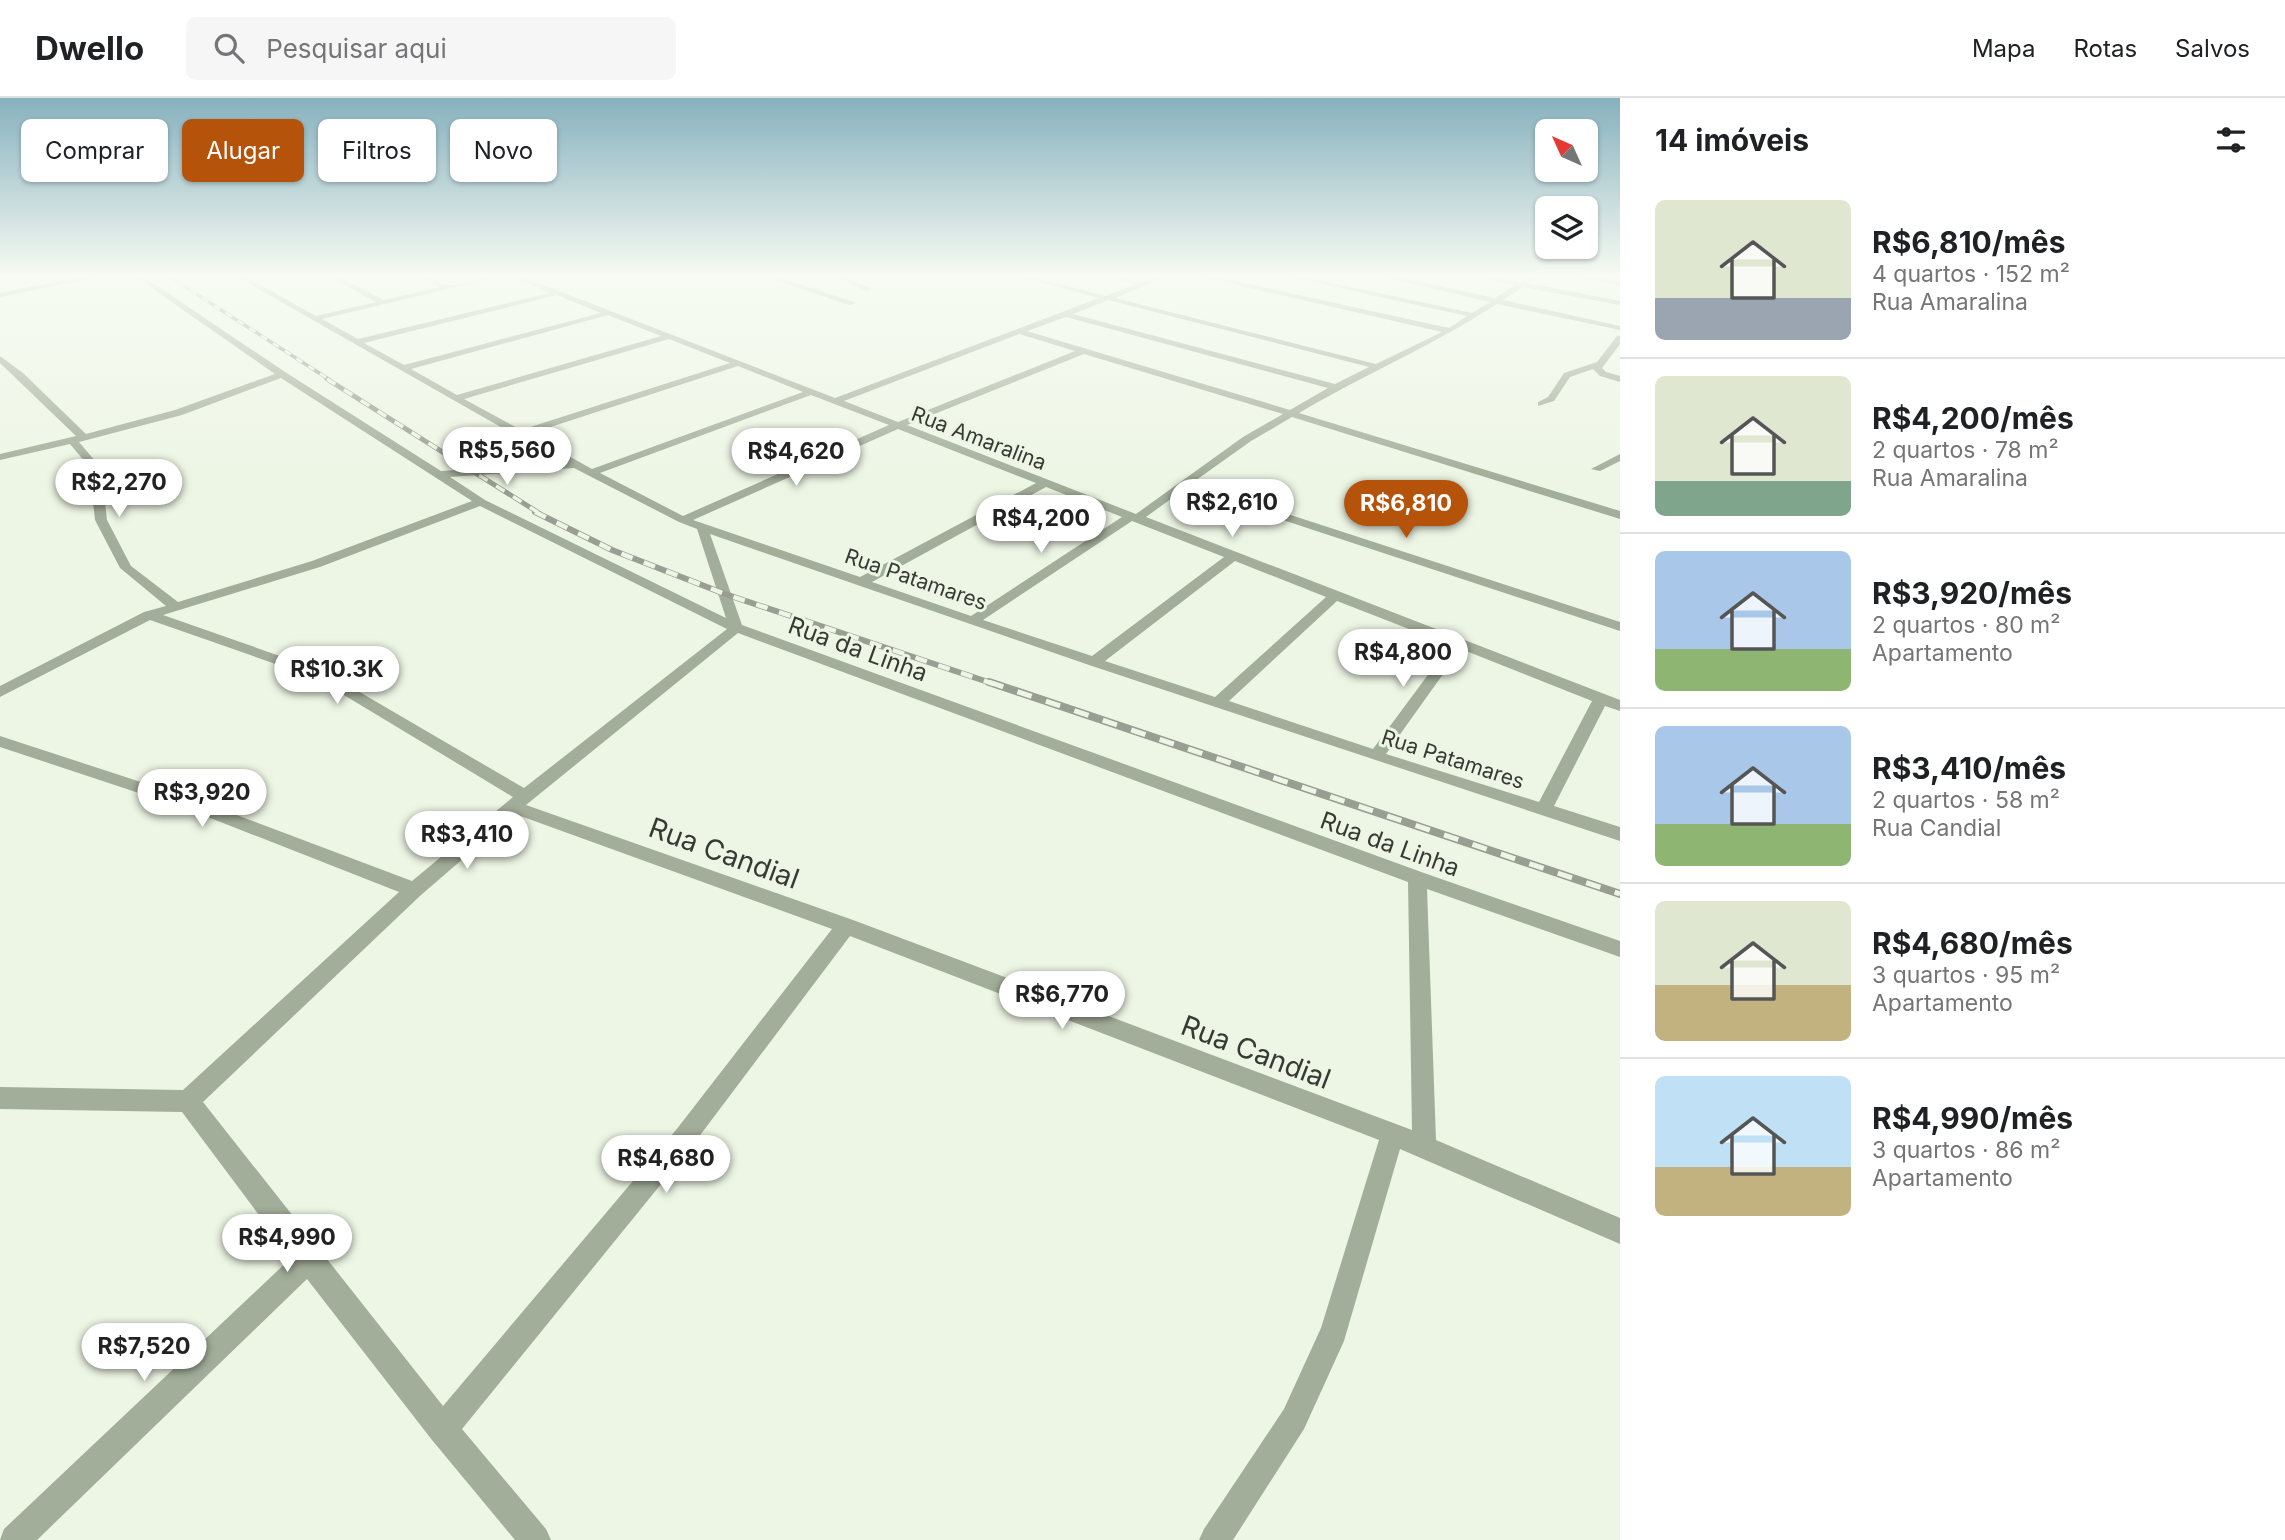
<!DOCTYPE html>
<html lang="pt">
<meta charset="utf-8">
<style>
body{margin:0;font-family:Inter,sans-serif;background:#f6f6f6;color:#202124;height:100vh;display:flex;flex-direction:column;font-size:26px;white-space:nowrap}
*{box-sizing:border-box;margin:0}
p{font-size:23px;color:#757577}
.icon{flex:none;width:38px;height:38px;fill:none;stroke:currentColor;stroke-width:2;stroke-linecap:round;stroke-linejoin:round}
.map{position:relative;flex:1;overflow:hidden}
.sheet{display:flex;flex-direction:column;background:#fff;width:665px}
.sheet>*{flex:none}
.banner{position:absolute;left:21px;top:21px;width:665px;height:63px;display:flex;gap:14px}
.needle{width:46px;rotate:315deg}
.fabs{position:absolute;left:1535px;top:21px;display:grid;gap:14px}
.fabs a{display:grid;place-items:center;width:63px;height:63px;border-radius:10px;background:#fff;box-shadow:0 2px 5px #0004;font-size:35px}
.price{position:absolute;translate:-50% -60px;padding:0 16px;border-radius:24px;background:#fff;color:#222;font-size:23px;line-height:46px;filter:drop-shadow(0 2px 4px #0008)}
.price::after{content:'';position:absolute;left:50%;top:42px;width:21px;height:16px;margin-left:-10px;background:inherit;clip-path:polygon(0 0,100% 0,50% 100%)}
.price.on{background:#b45309;color:#fff}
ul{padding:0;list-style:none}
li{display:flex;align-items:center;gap:21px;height:175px;padding:0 35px}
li+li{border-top:2px solid #e0e0e0}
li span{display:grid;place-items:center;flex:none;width:196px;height:140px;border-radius:10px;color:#555}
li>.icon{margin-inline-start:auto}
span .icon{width:84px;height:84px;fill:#fffc;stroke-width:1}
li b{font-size:30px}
h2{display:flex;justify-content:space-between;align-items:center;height:84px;padding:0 35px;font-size:30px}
.pill{padding:0 24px;border-radius:10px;background:#fff;box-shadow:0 2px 5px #0004;font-size:24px;line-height:63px}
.pill.on{background:#b45309;color:#fff}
header{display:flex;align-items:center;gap:42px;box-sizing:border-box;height:98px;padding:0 35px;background:#fff;border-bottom:2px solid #e0e0e0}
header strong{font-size:33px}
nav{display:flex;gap:38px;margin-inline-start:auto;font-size:24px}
.search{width:490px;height:63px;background:#f6f6f6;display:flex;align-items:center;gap:18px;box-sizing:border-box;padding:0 24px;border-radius:10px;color:#757577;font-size:26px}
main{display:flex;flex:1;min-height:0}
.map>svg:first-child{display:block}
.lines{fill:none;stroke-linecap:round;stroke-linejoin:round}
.minor{fill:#a3ae9a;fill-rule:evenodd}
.rail-far3-casing{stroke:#989e92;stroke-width:3.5}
.rail-far2-casing{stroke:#989e92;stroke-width:5}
.rail-far1-casing{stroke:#989e92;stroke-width:6}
.rail-casing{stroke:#989e92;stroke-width:8}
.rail-far3{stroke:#edf6e5;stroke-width:2.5;stroke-dasharray:7;stroke-linecap:butt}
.rail-far2{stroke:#edf6e5;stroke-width:3.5;stroke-dasharray:10;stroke-linecap:butt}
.rail-far1{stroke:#edf6e5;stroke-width:4.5;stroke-dasharray:12;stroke-linecap:butt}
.rail{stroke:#edf6e5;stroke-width:5;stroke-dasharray:15;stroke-linecap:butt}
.labels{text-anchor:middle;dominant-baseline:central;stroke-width:6;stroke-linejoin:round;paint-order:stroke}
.far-street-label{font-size:21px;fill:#373a34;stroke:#edf6e5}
.street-label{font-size:24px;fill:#373a34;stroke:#edf6e5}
.near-street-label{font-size:28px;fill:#373a34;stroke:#edf6e5}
</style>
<header>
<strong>Dwello</strong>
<div class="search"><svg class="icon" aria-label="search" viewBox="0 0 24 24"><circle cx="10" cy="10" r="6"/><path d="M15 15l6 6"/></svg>Pesquisar aqui</div>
<nav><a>Mapa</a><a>Rotas</a><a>Salvos</a></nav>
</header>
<main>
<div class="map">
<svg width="1620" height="1442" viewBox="0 0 1620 1442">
<rect width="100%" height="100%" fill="#edf6e5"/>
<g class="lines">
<path class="minor" d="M92,177h16l-108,22v-4z
M133,177h8l144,97 156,99 123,-8 -330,-188h9l73,41 60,-14 -50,-27h9l49,25 56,-13 -24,-12c12,0 21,10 33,10 15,2 39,-10 57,-10l-184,44 36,20 192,-46 -42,-18h10l317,123 264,-100 -86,-23h13l80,21 30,-12 -33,-9c13,0 27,7 40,7 10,-1 18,-7 28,-7l-56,23 261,66 66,-32 -248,-57h14l241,53 18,-12 -187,-41h15l177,38 18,-11 -116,-27h14l107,23 20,-13 -45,-10 51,7 10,-7h8l-11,8 92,18v4l-97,-18 -20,13 117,26v4l-123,-26c-63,41 -132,70 -198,109l321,98v8l-328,-102 -41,24 -59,42 428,139v9l-434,-143 -40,29 474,183v11l-15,-5 -51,100 66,21v14l-531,-176 -379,-131 32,91 682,248 196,68v16l-193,-68 9,251 184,78v26l-220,-95 -56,192 -40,88 -71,111h-34l5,-11 80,-120 37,-81 58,-188 -529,-204 -158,210 -230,283 84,100 5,11h-36l-83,-100 -125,-161 -270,261h-37l4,-11 287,-271 -109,-146 -182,-3v-22l183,3 216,-198 -209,-82 -190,-63v-11l202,66 210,79 101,-84 -184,-111 -39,-17 -140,-49 -150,77v-11l144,-74 22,-6 -46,-38 -25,-48 -3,-26 4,-19 -26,-31 -70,16v-6l76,-18 -76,-73v-7l23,17 63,61 89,-24 100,-36zM557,197l44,18 -197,52 -40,-22zM1108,202l261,67 -34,17 -262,-70zM608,217l53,21 -204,59 -46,-26zM1066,219l262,71 -38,22 -263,-79zM1019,236l56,17 -177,71 -54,-21zM669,241l61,24 -209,67 -57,-31zM1084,256l199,60 -40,23 -107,77 -229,-89zM738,268l65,26 -211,77 -63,-35zM281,280l191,123 -160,60 -134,41 -47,-36 -24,-46 -3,-26 3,-19 -28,-33 103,-27zM811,297l78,30 -206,91 -83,-43zM898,331l138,54 -176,94 -167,-57zM574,370l105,54 18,7 29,89 -241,-118 -35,-23zM1046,389l76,30 -151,99 -99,-34zM480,408l247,123 -203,159 -185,-108 -39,-17 -137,-48 157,-48zM1132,423l92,36 -132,99 -109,-36zM1235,463l91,36 -111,100 -110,-36zM1337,503l113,44 -77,104 -144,-48zM738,535l670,249 4,248 -559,-210 -327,-115zM1461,551l131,52 -53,101 -153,-48zM515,716l317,115 -156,201 -233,276 -240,-304 218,-207z
M761,177h11l84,28 -7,2z
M831,177h10l32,14 -7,2z
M1573,177l47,6v4l-44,-8z
M1617,238h3v8l-18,24 4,4 14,4v6l-20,-6 -7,-7 -23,8 -16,24 -16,5v-4l10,-5 16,-24 33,-11z
M1620,356v7l-20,10 -9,-2z"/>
<defs>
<path id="rail-far3" d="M167,177l163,105"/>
<path id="rail-far2" d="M327,281l212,134"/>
<path id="rail-far1" d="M535,414l77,38 113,44 269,90"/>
<path id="rail" d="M989,584l631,212"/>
</defs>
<use href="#rail-far3" class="rail-far3-casing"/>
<use href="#rail-far2" class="rail-far2-casing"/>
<use href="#rail-far1" class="rail-far1-casing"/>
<use href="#rail" class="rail-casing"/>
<use href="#rail-far3" class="rail-far3"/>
<use href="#rail-far2" class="rail-far2"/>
<use href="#rail-far1" class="rail-far1"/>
<use href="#rail" class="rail"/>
</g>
<linearGradient id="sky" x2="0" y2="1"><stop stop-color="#86b1be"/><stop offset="0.47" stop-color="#f7fbf3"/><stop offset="1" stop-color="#f7fbf3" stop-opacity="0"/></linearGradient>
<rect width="1620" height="379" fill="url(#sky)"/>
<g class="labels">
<g class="far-street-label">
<text transform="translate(979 340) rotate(21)">Rua Amaralina</text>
<text transform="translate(916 481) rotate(19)">Rua Patamares</text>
<text transform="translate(1453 661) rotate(18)">Rua Patamares</text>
</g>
<g class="street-label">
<text transform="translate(858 551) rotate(20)">Rua da Linha</text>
<text transform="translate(1390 746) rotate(20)">Rua da Linha</text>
</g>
<g class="near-street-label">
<text transform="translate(724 755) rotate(20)">Rua Candial</text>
<text transform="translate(1256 954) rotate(21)">Rua Candial</text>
</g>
</g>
</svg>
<div class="fabs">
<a><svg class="needle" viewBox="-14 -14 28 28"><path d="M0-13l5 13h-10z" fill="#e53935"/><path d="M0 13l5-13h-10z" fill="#757577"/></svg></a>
<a><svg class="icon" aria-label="layers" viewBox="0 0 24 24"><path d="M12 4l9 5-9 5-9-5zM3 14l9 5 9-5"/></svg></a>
</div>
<b class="price" style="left:507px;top:389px">R$5,560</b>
<b class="price" style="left:796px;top:390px">R$4,620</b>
<b class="price" style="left:119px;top:421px">R$2,270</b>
<b class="price" style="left:1232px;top:441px">R$2,610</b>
<b class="price on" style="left:1406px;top:442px">R$6,810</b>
<b class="price" style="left:1041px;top:457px">R$4,200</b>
<b class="price" style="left:1403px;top:591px">R$4,800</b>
<b class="price" style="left:337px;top:608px">R$10.3K</b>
<b class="price" style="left:202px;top:731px">R$3,920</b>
<b class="price" style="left:467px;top:773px">R$3,410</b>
<b class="price" style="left:1062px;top:933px">R$6,770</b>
<b class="price" style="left:666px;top:1097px">R$4,680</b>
<b class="price" style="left:287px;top:1176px">R$4,990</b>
<b class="price" style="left:144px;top:1285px">R$7,520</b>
<div class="banner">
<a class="pill">Comprar</a>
<a class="pill on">Alugar</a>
<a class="pill">Filtros</a>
<a class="pill">Novo</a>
</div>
</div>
<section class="sheet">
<h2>14 imóveis<svg class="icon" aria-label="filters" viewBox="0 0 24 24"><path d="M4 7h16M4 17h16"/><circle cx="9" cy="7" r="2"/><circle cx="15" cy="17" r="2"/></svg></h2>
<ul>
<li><span style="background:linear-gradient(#dfe7d0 70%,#9aa5b1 0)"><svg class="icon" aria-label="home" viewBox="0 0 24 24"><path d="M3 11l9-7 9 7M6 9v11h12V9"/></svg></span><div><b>R$6,810/mês</b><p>4 quartos · 152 m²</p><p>Rua Amaralina</p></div></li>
<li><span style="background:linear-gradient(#dfe7d0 75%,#7fa58c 0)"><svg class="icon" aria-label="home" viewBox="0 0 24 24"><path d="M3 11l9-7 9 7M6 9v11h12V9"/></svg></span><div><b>R$4,200/mês</b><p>2 quartos · 78 m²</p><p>Rua Amaralina</p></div></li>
<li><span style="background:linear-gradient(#a9c7e8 70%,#8fb573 0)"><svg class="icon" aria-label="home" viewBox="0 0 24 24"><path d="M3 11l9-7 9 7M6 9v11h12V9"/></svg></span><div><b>R$3,920/mês</b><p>2 quartos · 80 m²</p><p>Apartamento</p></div></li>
<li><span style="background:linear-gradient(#a9c7e8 70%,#8fb573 0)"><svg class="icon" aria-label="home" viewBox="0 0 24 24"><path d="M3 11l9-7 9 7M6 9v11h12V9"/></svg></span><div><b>R$3,410/mês</b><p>2 quartos · 58 m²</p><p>Rua Candial</p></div></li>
<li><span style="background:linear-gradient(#dfe7d0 60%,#c2b280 0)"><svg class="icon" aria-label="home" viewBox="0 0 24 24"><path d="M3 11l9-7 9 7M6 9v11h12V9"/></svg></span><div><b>R$4,680/mês</b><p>3 quartos · 95 m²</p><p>Apartamento</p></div></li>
<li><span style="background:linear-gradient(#bfe0f5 65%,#c2b280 0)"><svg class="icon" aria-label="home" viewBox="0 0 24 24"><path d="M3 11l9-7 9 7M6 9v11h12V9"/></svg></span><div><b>R$4,990/mês</b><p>3 quartos · 86 m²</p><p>Apartamento</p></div></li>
</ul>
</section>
</main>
